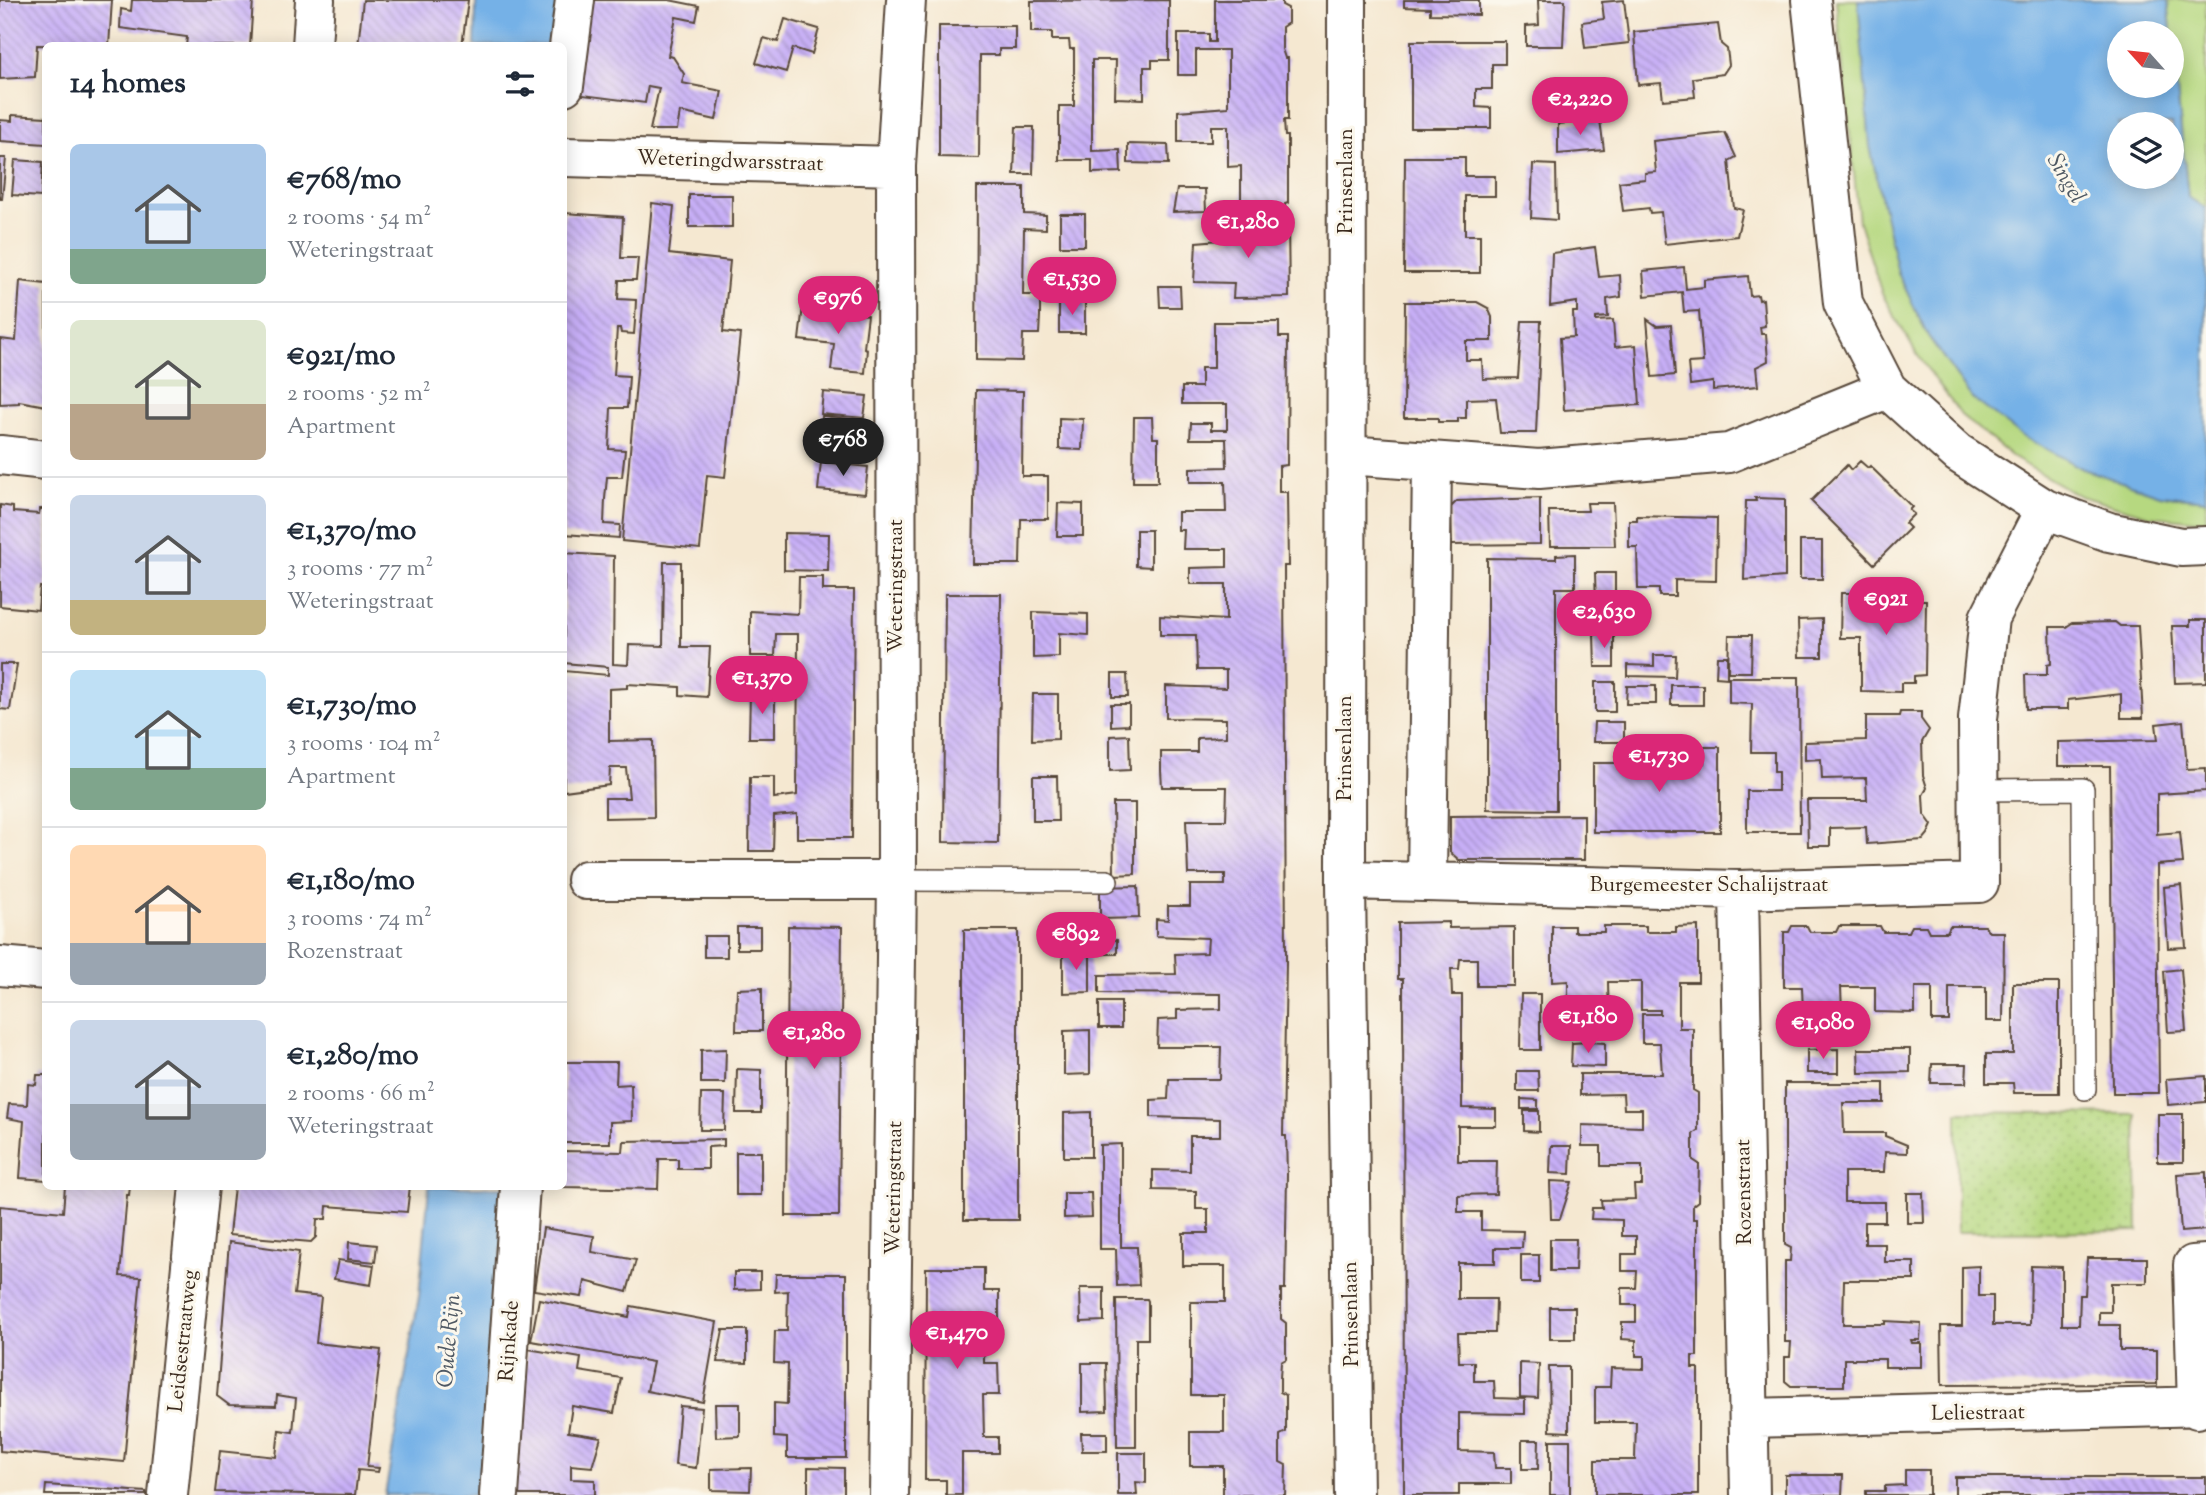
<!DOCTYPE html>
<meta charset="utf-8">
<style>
body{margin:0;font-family:"Sorts Mill Goudy",serif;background:#f6f6f7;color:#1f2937;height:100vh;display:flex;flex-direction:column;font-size:26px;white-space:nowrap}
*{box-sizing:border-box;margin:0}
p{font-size:23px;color:#747a83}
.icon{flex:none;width:38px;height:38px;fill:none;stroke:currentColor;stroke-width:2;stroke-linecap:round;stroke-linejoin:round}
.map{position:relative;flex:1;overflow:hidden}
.side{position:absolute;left:42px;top:42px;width:525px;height:1148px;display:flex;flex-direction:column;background:#fff;border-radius:10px;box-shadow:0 4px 18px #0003}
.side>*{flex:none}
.needle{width:46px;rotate:297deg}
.fabs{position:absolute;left:2107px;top:21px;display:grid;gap:14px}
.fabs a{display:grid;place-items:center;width:77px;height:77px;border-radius:50%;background:#fff;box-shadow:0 4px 18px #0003;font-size:35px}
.price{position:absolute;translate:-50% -60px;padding:0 16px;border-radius:24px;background:#db2777;color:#fff;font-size:23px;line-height:46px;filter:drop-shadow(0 2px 4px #0008)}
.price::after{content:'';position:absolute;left:50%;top:42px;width:21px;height:16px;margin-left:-10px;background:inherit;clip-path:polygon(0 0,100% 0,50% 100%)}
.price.active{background:#222;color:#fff}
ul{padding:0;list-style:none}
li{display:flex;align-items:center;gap:21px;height:175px;padding:0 28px}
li+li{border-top:2px solid #e0e1e3}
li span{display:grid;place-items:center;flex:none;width:196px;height:140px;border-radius:10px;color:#555}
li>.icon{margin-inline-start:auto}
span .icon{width:84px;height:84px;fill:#fffc;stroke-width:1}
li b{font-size:30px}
h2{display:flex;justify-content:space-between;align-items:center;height:84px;padding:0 28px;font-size:30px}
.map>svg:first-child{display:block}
.grass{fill:#b6d880;stroke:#78814f;stroke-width:2}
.park{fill:url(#park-dots);stroke:#78814f;stroke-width:2}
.water{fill:#75b1e7;stroke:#586e82;stroke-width:2;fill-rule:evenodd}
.building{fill:url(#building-back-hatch)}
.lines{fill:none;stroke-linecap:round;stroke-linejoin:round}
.service-casing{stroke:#574639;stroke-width:24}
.minor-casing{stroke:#574639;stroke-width:42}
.service{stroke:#fff;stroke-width:21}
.minor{stroke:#fff;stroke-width:38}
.labels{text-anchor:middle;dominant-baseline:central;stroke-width:6;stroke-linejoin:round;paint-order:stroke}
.street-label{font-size:21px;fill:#3b2a1e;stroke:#fbf7ec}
.water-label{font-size:23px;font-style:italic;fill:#4f5964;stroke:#fbf7ec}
</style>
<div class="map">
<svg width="2206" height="1495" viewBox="0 0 2206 1495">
<defs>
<pattern id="park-dots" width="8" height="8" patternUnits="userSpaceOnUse" patternTransform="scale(1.75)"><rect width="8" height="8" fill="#b6d880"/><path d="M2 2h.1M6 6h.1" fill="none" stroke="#9dba6e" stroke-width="1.8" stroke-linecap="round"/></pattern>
<pattern id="building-back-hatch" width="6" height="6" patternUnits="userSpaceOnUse" patternTransform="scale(1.75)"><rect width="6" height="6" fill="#c7aff7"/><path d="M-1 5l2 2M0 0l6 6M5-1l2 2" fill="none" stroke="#a38fc7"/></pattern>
</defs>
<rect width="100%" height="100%" fill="#fbf7ec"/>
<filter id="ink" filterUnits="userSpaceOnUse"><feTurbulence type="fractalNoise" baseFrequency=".0143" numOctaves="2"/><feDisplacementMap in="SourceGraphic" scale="14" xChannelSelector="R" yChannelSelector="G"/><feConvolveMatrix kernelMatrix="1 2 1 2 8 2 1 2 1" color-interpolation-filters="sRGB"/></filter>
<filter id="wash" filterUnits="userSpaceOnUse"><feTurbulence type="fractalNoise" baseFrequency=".00686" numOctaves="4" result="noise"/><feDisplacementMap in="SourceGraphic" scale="28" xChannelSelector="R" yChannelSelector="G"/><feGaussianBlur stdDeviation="1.57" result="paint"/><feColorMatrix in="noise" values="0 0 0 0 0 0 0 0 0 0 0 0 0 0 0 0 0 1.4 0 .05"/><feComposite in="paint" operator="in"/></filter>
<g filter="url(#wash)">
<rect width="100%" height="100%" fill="#f5e8d1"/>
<path class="grass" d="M1836,0h22l40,273 30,63 44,62 188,97 46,5v22l-56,-6 -70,-20 -66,-38 -53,-43 -45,-62 -34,-59 -23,-72z
M2168,0h38v208l-18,-10z"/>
<path class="park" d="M1957,1112l179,2 2,117 -181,1z"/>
<path class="water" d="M476,0h82l-7,45 -76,1z
M1858,0h310l20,197 18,11v292l-46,-5 -77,-26 -61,-33 -50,-38 -44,-62 -30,-63 -28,-126zM2172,33v53h-53v-53zM2172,124v53h-53v-53z
M429,1187h77l-21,308h-100l34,-199z"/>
<g id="blocks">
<path class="building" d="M0,0h112l-3,46 -72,-1 -2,32 -35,2z
M132,0h121l-3,46h-64l1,-9 -67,-9 1,-19 10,2z
M363,0h105l-6,46h-104z
M587,0h82l30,6 -3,15 -20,-4 -8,39 5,1 11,17 -2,9 40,8 -6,29 -36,-8 -3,18h-27l9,-42 -11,-2 -3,17 -70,-9z
M1169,0v60h-17v7h-8v32l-29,-1 1,-38h-24v91l28,-1 1,22 -29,1v-13h-33v-54h15v-57h-4l-1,-9h-17v-8h-21v-31z
M1215,0h67v5l6,3v15l-6,4v22l3,9h3v62h-4l1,16h3v67l-3,1v7h-44v-45l-13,1v-41h-17v16h-33v-31l50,-4v-57h-32v25h-18v-41h31v8h6z
M1404,0h75v15l-49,-1v-6l-26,-1z
M1538,0h27l-2,46h-37v-20l13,-1z
M1624,0l5,43 -44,5 -3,-26 22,-3 -2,-17z
M785,19l34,10 -7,25 -19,-6 -7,24 -30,-9 8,-25 14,4z
M1718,24l3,20 6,5 2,16 -6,9 -30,4 2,19 -32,3 -2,-17 -23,2 -4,-53z
M939,26h76v23h-16v6h-19l-1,103 -40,-1z
M1411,41h94v23h-13v25h-16v18l15,1v20h-80z
M12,115l34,2v27l-46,-3v-21l12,1z
M1600,120l4,30 -46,4v-30z
M1016,127h18l-1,47h-19z
M1725,133l11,24 -7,4 5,47 9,2 -6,26 -72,8 -4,-32 -11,1 -1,-5 -26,3 -4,-29 26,-3v-6l11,-1 -3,-31z
M1128,144l40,1 1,19 -41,-1z
M1405,157h60v19h30v20h-30v39h15v38h-76z
M0,158h6l-4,41h-2z
M15,160l28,2 -2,35 -29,-2z
M1533,164l23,1 1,55 -26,-2z
M977,187h47v27l22,1v14l-22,-1 -1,67h17v21l-1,18h-16l-1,27 -46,-1z
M1177,189h28l1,22 -33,1z
M689,195h43v32h-43z
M652,203l22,3 -5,48 61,7 -7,71 17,2 -15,143 -18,-2 -7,74 -78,-8z
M564,213l59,4 -2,41h17l-2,22h-17l-1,19 18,1 -1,21 -1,13 -13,-1 -1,-5h-3l-3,47 15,1 -2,32h-16l-2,41 16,1 -3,27h-15l-2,22 -1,25 16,1 -1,13 -55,-4z
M1060,214h25v32h-25z
M1233,222h55l1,75 -56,1 1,-15 -40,-1 2,-40 37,-3z
M1595,247l4,30 21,-2 1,22 -14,2 1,18 -12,1v3l17,-1 2,27 21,-2 4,60 -76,5 -4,-72 14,-1 -1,-25h4v-10l-27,4 2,-53z
M1684,267l2,22 18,-2v-7l44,-4 2,20 8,-1 1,5 4,-1 2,27 -5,1 1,7h5l2,27 -12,6 2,19 -45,4v-8l-23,3 -2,-22 15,-1 -4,-51 -15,1 -2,-20 -37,4 -2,-25z
M20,281l26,3v122l-27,-5v2l-19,1v-65l16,2z
M1159,286h21l1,21h-21z
M1059,301h26v32h-26z
M1405,302h72l11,6 4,9v24h-26v19h16l1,19 35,-1 4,-57h19l-5,112h-36l-4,-35 -30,1v19h-8v4h-20v-4h-34z
M803,306l65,9 -4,33 3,1 -2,24 -34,-3 3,-26 -35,-4z
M1647,319l10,7 14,-1 4,50 -23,2z
M1214,322h65v15h9l-1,128 -8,1v26h8l1,74h-4l2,396 -3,174h3l1,39 -2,114h-4v30l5,4v36l-5,3 -1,16v14l6,3v37l-6,3v27l6,3 -1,30h-62v-29h-33v-34h34v-37h-33v-93h34v-36h-42v-33h25v-24h-12v-18l-43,-1v-20l37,1v-35h30v-17l-69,-2v-17l17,-1 1,-20h51l1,-32h-64l1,-27 19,-1v-9l44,-1v-15l-122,-1v-18l77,-1 -1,-20 32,-1 1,-15 -52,-2v-17l12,1v-14h22v-21h35v-11h-37l-2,-54h40l1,-33h-65l-1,-16v-19h36v-14l29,-1v-18l-60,-1v-32l60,2v-18h-29l-1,-35h-36v-19l66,4v-36h-36v-16l37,-1v-18h-44l1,-19h-6v-18h48l-1,-30h-35v-14l37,-1 -1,-28h-36l1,-16h20v7h16v-26h-45v-17h19v-19h13z
M976,390l47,1 -1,85h26v43h-27l-1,45h-47z
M823,392l44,4 -3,22 -43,-4z
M822,416l44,5 -2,26 -44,-5z
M1134,417h18l1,21h5v44h-25z
M1059,418l24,1 -1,31 -23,-1z
M1860,461l8,7 2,-2 42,41 -3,3 5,4 -9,9 5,5 -36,36 -63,-63 36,-36 4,5z
M821,462l47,5 -3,27 -47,-4z
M1540,498v46l-88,1 -1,-38 6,-6z
M1755,498l30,1v78l-41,3 2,-79h10z
M1058,503l25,1v32h-26z
M1587,503h26l2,43h-65l-1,-35h39z
M0,505l13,2v5l26,2 1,-5h6v79l-6,-1 -2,23 -38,-4z
M1637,516l80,2 -1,63 -41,-1v16h-16v-7h-21l-1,-42h-8v-27h8z
M1136,530h15v37l-15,-1z
M784,533l45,1 -1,37 -44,-1z
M1800,541h22v38h-22z
M564,553l50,3 -1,108 15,1 1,-20 34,1 1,-84h17v85h29l-3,50 -27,-2v-8l-53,-3v4l-18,1v52l44,-1 1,77 -49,1v-20h24l-3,-30h-16l-1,17 -45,6v-120l44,4v-8l-44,-4z
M1575,554v34h-19v222l-69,-1v-251l69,1v-4z
M1595,573h20v31h-19z
M799,577h24v13h31l-2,248h-55v-24l-23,2 -1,35h-24l1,-74h24v21l23,-3 1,-161h-22l-1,22h-25v-45l48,3z
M1841,593h73v7h12l-1,75 -11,1v7h-13v9l-40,-1v-53h-21z
M945,594h56l-3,249 -55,-1z
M1033,612l55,2v21l-29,-2v24l-26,1z
M1822,619v38h-23l-1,-37z
M2190,620h16v62l-31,1 -3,-57h18z
M2115,622l5,4h18l5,92h-22v-24l-53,6v9h-42l-1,-34h22v-10l4,-1 -1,-37h16l6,-4z
M1594,634h20v33h-19z
M1729,635h23l-1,37h-23z
M1654,655h22l-1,22 -48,-1v-11l27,1z
M1717,656h10v22l-11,-1z
M0,664h17l-7,46 -10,-1z
M1112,674h15l1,23h-16z
M1729,677h70l1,155h-53v-41h31v-19h-4v-20h-23l1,-48 -23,-1z
M1595,682h20v30h-20z
M1671,685h32v20h-32z
M1627,686h29v18h-30z
M750,693h25v45h-26z
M1033,694h25v45l-26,1z
M1111,704h18v21l-18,1z
M1900,712h21v7l8,11 -7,12 1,33 4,13 -4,7 1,19 8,11 -4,9 -5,6 -56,4 -1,-17 -36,1v18h-22l-1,-46h60l-1,-22 -44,1 -1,-20 -16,1v-18l61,-2v-24h33z
M2183,721l4,48 19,-1v23l-49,3v40l23,-2 3,31 -26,2 2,228h-46l-3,-327h-52v-24l100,-2 -2,-16z
M1594,722h30v20h-31z
M1129,735l1,35 -20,1v-35z
M1656,745h30v17l18,1v-16h16v85h-127v-69h63z
M1033,776h24l1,45h-25z
M1113,803h22v71l-21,1z
M1584,815v45h-125l-9,-8v-36z
M2181,885l5,62 -18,1 -4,-61z
M1138,886l1,32 -39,1v-32z
M1449,922v6l65,-1v59h-37v-27h-17l-1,10h-8l1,26h10v113l34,1v17h-38v35h39l-1,33 -38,1v17h23v18l42,1 -1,17h-27v15h-37v36h38l-1,34h-37l1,29h15v19h20l1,17 30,1v15l-66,-1v38l35,1 1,16h16v16h-52v11h-55l-1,-516h-5v-56z
M788,926l54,1 -3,289h-53z
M1552,926h22v6h30v-6h42v6h30v-5l22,-1v56h-19v46h14v62l5,3v37l-5,4v26l6,4 -1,37 -5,4v14h4v137h-5v12h6v127h-103v-35h40l1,-38h-41v-35h15l1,-19 33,1v-13h-8v-16l-14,-1v-17h14v-17h-14v-17h14l1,-17h-15v-17h14v-18h-14v-16l-31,-1 1,-11h10l-1,-8 34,-1 -1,-14h8v-19h-41v-20h-19v-21l60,2v-18h-18l-1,-15 -43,1v-21h82l-2,-31h-18v-29h18v-4h-19v-28h-33l1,39h-21v-12l-20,1v-29l-16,1z
M1792,926h15l3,6h26l3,-6h41l3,6h25l3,-6h15l3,6h18l3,-6h35l4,6h15l-1,89h-17v-34h-37v34h-17v-34h-17v26l-40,-1v-25h-34l1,26 -39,-1 -1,-25h-18v-55h5z
M737,927h23v22h-23z
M964,930h54v290h-54z
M704,936h23v21h-23z
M1098,939l19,1v14h-19z
M1063,951h27v41l-27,1z
M2181,969l5,62 -18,1 -4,-61z
M2013,983h46v110h-45l-1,-10h-27v-29h27z
M762,988v43h-26l1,-42z
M1521,994h19v56h-20z
M1099,1002h22v26h-22z
M1090,1030v44l-26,1v-44z
M1590,1042l15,1v24l-34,-1 1,-23z
M726,1049l-1,34h-24v-33z
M1838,1049v24h-31v-23z
M1858,1049h52v23l-51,1z
M564,1062h53l-1,23 15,-1 1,37 -22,1v21h-46z
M1932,1064h35l-1,19h-35z
M737,1069l24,1v43h-25z
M1517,1071h21l1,20h-22z
M37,1075h9v105l-26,-2 4,-57 -17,-3 2,-14 18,1 1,-21 8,1z
M2206,1076v26l-38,3 -2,-26z
M1785,1083h99v20h-41l1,30h41v3l22,9v8l-22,-1 -1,20h-40v30h41v20h-20v22h20v18h29v18h-70l-1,44h42v-3l36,2 -1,17h-9l1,3h9v24h-36v-8h-41v27h-53l-6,-5v-24h5l1,-15h-6v-81h5l1,-13 -6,-3z
M701,1094h24l-1,36h-24z
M1521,1099l17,1v9h-17z
M1524,1111h15v21l-15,-1z
M1091,1112v45h-27v-44z
M2158,1114h25v48h-25z
M724,1139v7l-16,1v22h-30v-10h-19l-1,30 -94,-2v-36l59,1 1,-11z
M1121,1144v103h16l2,38 -22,1 -1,-37h-16v-104z
M1551,1146h20l-1,28 -20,-1z
M736,1152h25v43h-25z
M2206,1172v58l-25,2 -4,-58z
M1550,1181l22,1 -12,37h-9z
M65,1186h65l-1,9h-2l-7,81 21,1 -17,185 -124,-11v-245l63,6z
M234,1186h176l-3,26 -80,-6 -1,13h-9l-1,18 -5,5 -82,-7z
M1064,1193h27l1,24 -28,1z
M1907,1193h16l1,30h-17z
M543,1228l51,8 -2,16 44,8 -9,32 -42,-11 -3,16 -48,-7z
M1550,1239h26l-1,32h-25z
M229,1242l70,10 -5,42 27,3 -5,46 65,7 -14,117 12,1 -1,4 -20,-2 -3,25 -140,-3 5,-41 56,6 3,-27 14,2 3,-34 -19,-3 -1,11 -47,-1 -12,-9z
M349,1242l28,3 -2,17 -27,-3z
M1521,1255h18v28h-18z
M2087,1258h60v25h-36v29h-12v13h21v25h37v34l-215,1 -1,-59h21v-59l17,-1v30h14v29h37l1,-59 31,1v58h17l1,-30h5z
M338,1260l36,5 -3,20 -37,-6z
M926,1268h58v23h15v31h-15v41h14l1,32h-16l1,42h14v16h-36v42h-16v-15h-21z
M734,1272h26v17l-26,1z
M776,1274h70v184h-59v-20l-13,-1v-34l13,1 1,-40 -14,-1 1,-32h12l1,-40 -13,1z
M1080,1288h24v33l-23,1z
M539,1299l90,18 2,-11 86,16 -14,80 -56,-11 6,-29 -122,-21z
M1116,1299h31l1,2v38h-12v108h-19z
M1550,1307h25v32h-25z
M723,1330h24v33l-30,-1z
M528,1349l53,9 -2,13 42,7 -7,35 -42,-7 -4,26 33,5 -9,30 -21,-2v14l24,1v15h-86z
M1082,1363h24l1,48 -25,1z
M1520,1363l19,1 -1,34 -18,-1z
M1549,1367h20v65l-19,-1z
M715,1404h25v32l-24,1z
M680,1406l22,2 -6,60 -21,-3z
M1081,1433h26v18h-25z
M1522,1440h17l-1,29h-16z
M1550,1440h20v55h-20z
M1118,1453h28v30l-10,-1 1,13h-19z
M808,1467l36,1v27h-36z
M751,1468l-1,23 -39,-1v-21z
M1905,1470h24v25h-63v-4h19v-5l20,-1z
M1785,1475h58l-1,20h-57z
M1955,1477h251v18h-251z
M46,1485l100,7v3h-101z"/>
</g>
</g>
<g filter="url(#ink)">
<use href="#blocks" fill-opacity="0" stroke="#574639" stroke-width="2"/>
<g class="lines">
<defs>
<path id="service" d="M1979,790l104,-1 2,300
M897,880l210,1"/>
<path id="minor" d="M1347,0l-1,883 8,612
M1811,0l32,303 44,86 71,64 87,56 64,23 72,15 25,-1
M312,46l3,-46
M564,86l11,-86
M564,157l332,9
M0,455l46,5
M1347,455l192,14 190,-16 158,-64
M586,880h311
M1346,880l393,10 240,-7 -1,-164 11,-101 56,-109
M1427,882l5,-421
M1739,890l11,605
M0,966l46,4
M2197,1409l-4,-144 13,-1
M1750,1418l456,-12
M168,1495l31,-309
M499,1495l21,-309
M889,1495l8,-615 -1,-714 10,-166"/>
</defs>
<use href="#service" class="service-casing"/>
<use href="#minor" class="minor-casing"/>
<use href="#service" class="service"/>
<use href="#minor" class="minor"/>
</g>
</g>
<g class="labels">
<g class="street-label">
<text transform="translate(730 162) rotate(2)">Weteringdwarsstraat</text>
<text transform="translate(1347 181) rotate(-90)">Prinsenlaan</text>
<text transform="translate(897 586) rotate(-90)">Weteringstraat</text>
<text transform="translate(1346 748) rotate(-90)">Prinsenlaan</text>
<text x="1709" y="886">Burgemeester Schalijstraat</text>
<text transform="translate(895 1188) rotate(-89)">Weteringstraat</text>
<text transform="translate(1745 1192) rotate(-91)">Rozenstraat</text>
<text transform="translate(1352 1314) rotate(-91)">Prinsenlaan</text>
<text transform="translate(184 1341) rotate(-84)">Leidsestraatweg</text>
<text transform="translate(510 1341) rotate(-86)">Rijnkade</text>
<text transform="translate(1978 1414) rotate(-1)">Leliestraat</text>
</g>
<g class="water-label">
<text transform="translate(2065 179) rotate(60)">Singel</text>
<text transform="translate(450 1341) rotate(-85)">Oude Rijn</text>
</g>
</g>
</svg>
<div class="fabs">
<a><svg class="needle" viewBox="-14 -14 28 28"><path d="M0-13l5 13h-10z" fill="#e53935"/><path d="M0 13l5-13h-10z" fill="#747a83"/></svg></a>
<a><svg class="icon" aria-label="layers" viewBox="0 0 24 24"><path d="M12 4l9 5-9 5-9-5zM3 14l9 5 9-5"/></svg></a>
</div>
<b class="price" style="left:1580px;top:137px">€2,220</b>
<b class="price" style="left:1248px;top:260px">€1,280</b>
<b class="price" style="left:1072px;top:317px">€1,530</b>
<b class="price" style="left:838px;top:336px">€976</b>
<b class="price active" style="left:843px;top:478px">€768</b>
<b class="price" style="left:1886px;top:637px">€921</b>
<b class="price" style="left:1604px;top:650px">€2,630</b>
<b class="price" style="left:762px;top:716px">€1,370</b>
<b class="price" style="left:1659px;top:794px">€1,730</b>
<b class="price" style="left:1076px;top:972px">€892</b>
<b class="price" style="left:1588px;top:1055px">€1,180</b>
<b class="price" style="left:1823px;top:1061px">€1,080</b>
<b class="price" style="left:814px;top:1071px">€1,280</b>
<b class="price" style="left:957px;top:1371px">€1,470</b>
<section class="side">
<h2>14 homes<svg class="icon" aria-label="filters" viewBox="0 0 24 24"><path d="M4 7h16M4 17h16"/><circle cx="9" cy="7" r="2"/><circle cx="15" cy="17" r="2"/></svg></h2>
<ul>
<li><span style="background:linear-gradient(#a9c7e8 75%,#7fa58c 0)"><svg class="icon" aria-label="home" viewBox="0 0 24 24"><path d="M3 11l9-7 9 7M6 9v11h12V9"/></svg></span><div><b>€768/mo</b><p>2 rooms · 54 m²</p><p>Weteringstraat</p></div></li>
<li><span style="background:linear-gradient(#dfe7d0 60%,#b9a48a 0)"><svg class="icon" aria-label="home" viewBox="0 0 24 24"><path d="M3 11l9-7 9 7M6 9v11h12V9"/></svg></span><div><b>€921/mo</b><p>2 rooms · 52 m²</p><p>Apartment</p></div></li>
<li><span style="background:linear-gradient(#c9d6e8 75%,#c2b280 0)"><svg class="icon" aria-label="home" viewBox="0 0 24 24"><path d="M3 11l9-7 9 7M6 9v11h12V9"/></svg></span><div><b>€1,370/mo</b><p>3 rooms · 77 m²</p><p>Weteringstraat</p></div></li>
<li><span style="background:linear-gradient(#bfe0f5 70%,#7fa58c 0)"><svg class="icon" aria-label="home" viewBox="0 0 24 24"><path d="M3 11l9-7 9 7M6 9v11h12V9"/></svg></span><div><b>€1,730/mo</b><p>3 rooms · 104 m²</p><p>Apartment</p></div></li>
<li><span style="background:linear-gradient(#ffd9b3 70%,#9aa5b1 0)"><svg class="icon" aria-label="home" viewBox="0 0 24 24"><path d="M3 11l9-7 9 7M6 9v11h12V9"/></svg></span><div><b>€1,180/mo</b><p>3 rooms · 74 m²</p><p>Rozenstraat</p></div></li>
<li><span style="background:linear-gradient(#c9d6e8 60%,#9aa5b1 0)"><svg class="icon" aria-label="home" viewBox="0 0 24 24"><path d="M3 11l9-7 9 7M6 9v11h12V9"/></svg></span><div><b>€1,280/mo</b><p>2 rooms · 66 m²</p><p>Weteringstraat</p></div></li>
</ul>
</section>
</div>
